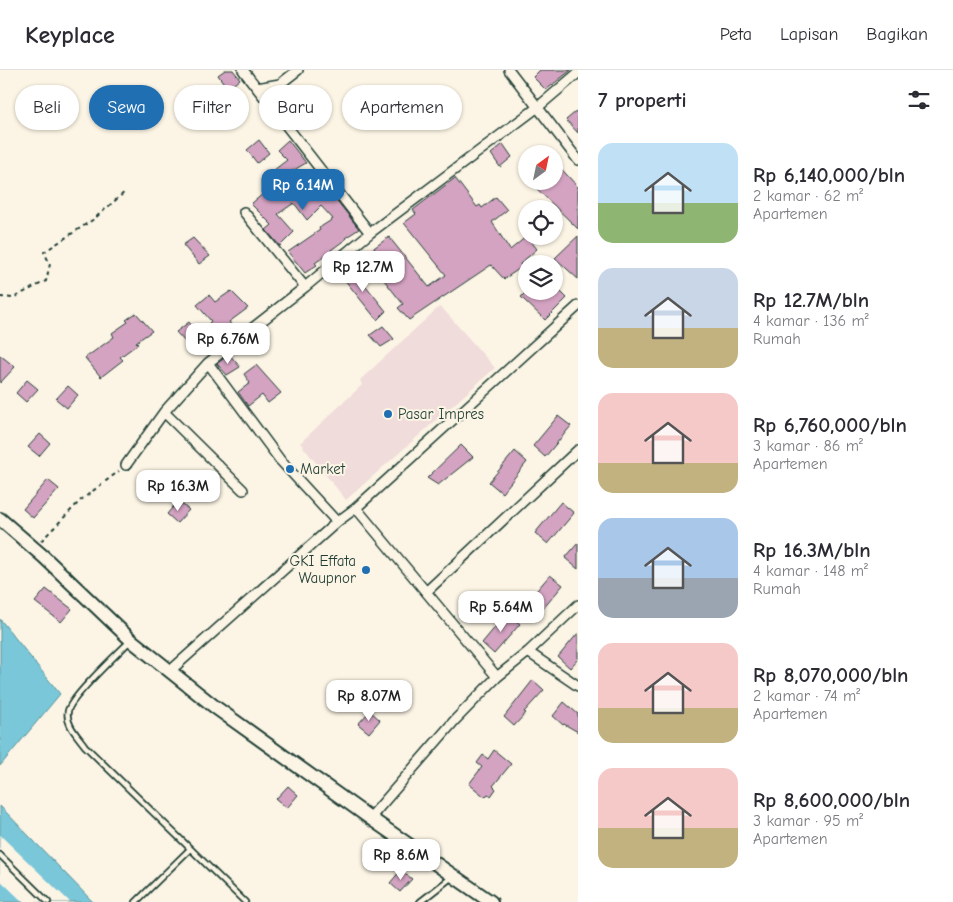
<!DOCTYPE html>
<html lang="id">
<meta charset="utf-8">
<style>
body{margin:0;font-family:"Comic Neue",sans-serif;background:#f7f7f7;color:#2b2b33;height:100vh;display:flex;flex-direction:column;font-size:19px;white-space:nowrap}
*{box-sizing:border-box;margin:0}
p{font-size:16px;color:#7c7c81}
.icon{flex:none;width:28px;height:28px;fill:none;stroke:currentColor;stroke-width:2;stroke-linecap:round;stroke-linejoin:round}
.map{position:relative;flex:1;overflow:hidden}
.sheet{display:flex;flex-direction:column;background:#fff;width:375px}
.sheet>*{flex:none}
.banner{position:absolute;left:15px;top:15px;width:475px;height:45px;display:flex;gap:10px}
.needle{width:32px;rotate:33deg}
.buttons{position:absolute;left:518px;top:75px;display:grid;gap:10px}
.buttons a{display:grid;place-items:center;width:45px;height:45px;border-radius:50%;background:#fff;box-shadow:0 1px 4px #0004;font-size:25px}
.price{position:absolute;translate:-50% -42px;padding:0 11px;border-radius:10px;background:#fff;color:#222;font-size:16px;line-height:32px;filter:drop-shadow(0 1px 2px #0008)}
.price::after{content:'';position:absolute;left:50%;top:30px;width:15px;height:11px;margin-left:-8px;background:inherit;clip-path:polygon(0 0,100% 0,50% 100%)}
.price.on{background:#1f6fb2;color:#fff}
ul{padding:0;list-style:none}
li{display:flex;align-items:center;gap:15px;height:125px;padding:0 20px}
li span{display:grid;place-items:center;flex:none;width:140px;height:100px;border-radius:15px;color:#555}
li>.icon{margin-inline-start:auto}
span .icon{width:60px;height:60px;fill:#fffc;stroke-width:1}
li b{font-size:21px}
h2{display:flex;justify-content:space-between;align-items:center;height:60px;padding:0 20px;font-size:21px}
.pill{padding:0 18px;border-radius:22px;background:#fff;box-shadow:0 1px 4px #0004;font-size:18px;line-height:45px}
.pill.on{background:#1f6fb2;color:#fff}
header{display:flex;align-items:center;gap:30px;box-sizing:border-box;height:70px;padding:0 25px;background:#fff;border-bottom:1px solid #e1e1e2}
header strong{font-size:24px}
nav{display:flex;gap:28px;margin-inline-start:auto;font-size:18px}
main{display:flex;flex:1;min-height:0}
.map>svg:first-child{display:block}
.built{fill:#f0dcda}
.water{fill:#7ac7d9;stroke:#569097}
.pier{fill:#fcf5e5}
.building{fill:#d4a3c2;stroke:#1f3d34}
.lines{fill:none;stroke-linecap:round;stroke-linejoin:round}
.lane-casing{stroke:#1f3d34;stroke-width:8}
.street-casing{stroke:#1f3d34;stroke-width:12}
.secondary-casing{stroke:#1f3d34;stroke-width:16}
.path{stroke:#1f3d34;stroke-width:2;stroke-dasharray:4 4;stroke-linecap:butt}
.lane{stroke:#fcf5e5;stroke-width:4.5}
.street{stroke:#fcf5e5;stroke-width:9}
.secondary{stroke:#fcf5e5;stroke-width:12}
.poi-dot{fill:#1f6fb2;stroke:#fcf5e5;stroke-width:2}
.labels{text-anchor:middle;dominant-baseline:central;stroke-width:4;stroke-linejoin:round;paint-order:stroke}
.poi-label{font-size:15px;fill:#1f3d34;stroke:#fcf5e5;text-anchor:start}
</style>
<header>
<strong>Keyplace</strong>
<nav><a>Peta</a><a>Lapisan</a><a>Bagikan</a></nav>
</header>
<main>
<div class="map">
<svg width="578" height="832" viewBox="0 0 578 832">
<rect width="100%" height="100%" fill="#fcf5e5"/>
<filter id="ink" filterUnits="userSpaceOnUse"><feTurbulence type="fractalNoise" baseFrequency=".02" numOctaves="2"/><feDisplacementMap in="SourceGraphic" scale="10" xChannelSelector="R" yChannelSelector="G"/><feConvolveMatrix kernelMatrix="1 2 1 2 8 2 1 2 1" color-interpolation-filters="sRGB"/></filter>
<g filter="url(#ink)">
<path class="built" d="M439,237l4,2 52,59 -149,132 -46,-57 62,-58 -2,-5z"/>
<path class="water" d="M0,549l60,75 -60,72z
M0,736l93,96h-93z"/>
<path class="pier" d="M0,765l70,67h-47l-23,-22z"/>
<path class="building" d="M225,0h8l7,9 -12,10 -10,-14z
M540,0h31l-25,20 -13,-13z
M578,40v23l-12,-13z
M259,70l10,13 -12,10 -10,-13z
M288,70l18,23 -19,11 13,16 17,-15 42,54 -14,9 1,1 -15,11 1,1 -17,12 2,2 -12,8 -17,-21 32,-22 -1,-2 14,-9 -12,-13 -14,14 -13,-17 -16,11 16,18 -14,14 -14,-16 6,-5 -21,-21 26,-22 -7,-9 17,-13 -10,-10z
M503,74l9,13 -12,10 -9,-13z
M554,91l24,26v42l-49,-48h25z
M455,108l22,29 3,-2 2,3 14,-11 11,13 -15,12 18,28 17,-14 10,13 -17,15 2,3 -18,12 -13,-14 -82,55 -11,-12 5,-4 -39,-49 25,-18 40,50 17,-12 -42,-52 12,-9 -3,-4z
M578,166v43l-23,-21z
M193,168l17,18 -11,8 -16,-19z
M350,196l36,45 -9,9 -37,-46z
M554,215l13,13 -22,22 -24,-23 6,-6h27z
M231,221l17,17 -19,14 4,5 -13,8 -11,-12 2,-2 -14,-16 12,-10 6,7z
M136,243l16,18 -16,11 2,2 -18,13 3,3 -22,17 -16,-19 29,-21 -2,-4 16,-11 -2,-2z
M189,252l11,14 -13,8 -11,-12z
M383,256l11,13 -13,8 -11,-12z
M229,284l11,13 -13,8 -10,-11z
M0,285l15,12 -15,16z
M256,295l25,28 -13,10 -6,-8 -14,11 -10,-14 12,-9 -6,-9z
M27,310l11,9 -12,13 -10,-9z
M68,316l10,9 -11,13 -11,-9z
M558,346l13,10 -26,31 -12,-11z
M40,364l10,9 -11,13 -11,-9z
M461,375l12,12 -35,28 -11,-7z
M515,381l12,11 -25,31 -13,-11z
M48,410l11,9 -26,29 -10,-9z
M178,431l11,9 -12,13 -10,-9z
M561,432l13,11 -26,31 -13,-11z
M578,473v26l-13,-11z
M550,505l13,10 -26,31 -13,-11z
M46,519l26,20 -11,13 -26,-20z
M507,543l13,11 -26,30 -12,-11z
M578,563v26l-8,9 -12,-11z
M533,610l11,10 -20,22 2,1 -12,13 -10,-9z
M564,632l14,12v18l-14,-8 -1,1 -10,-9z
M370,641l10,9 -11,13 -11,-9z
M494,680l17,14 -18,22 3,3 -5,7 -3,-2 -3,3 -16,-13 13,-17 -5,-4 6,-8 5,4z
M288,716l10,9 -11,13 -11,-9z
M401,800l11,9 -12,13 -10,-9z"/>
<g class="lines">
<defs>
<path id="lane" d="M130,571c-12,12 -60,57 -62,70 -3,13 10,25 17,35l160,156
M0,785l48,47
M136,832l54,-53
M420,832l32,-25"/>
<path id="street" d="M243,0l127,163
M509,0l69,90
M257,18l23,-4 18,-14
M272,37l8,-23
M244,142l61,75
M208,293l72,97 57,62
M164,342l79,78
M126,395l38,-53 44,-49 97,-76 65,-54 168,-126 40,-34
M356,438l141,169
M426,522l152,-142
M528,582l50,34
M170,601l167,-149 19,-14 222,-202
M370,748l85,-98 42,-43 31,-25 50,-47"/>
<path id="secondary" d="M0,449l44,38 87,83 84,67 155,111 121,84"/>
</defs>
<use href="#lane" class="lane-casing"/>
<use href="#street" class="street-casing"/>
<use href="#secondary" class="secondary-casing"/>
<path class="path" d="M0,227l13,1 33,-17 4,-17 -6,-12 50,-33 32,-28
M41,471l40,-41 38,-29"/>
<use href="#lane" class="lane"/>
<use href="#street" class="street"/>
<use href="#secondary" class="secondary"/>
</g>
</g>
<g class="poi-dot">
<circle cx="388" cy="344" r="5"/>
<circle cx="290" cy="399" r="5"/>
<circle cx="366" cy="500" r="5"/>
</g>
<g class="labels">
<g class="poi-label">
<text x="398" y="344">Pasar Impres</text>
<text x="300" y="399">Market</text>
<text x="356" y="491" text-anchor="end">GKI Effata<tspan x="356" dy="17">Waupnor</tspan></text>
</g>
</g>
</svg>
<div class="buttons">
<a><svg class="needle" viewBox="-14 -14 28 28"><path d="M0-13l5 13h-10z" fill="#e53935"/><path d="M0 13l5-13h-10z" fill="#7c7c81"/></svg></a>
<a><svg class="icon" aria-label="locate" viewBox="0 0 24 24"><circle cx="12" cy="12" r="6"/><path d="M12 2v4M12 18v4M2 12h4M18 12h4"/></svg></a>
<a><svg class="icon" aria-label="layers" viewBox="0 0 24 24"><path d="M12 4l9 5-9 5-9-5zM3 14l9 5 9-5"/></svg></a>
</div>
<b class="price on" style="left:303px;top:141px">Rp 6.14M</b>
<b class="price" style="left:363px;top:223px">Rp 12.7M</b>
<b class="price" style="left:228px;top:295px">Rp 6.76M</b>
<b class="price" style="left:178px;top:442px">Rp 16.3M</b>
<b class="price" style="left:501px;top:563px">Rp 5.64M</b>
<b class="price" style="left:369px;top:652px">Rp 8.07M</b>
<b class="price" style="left:401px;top:811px">Rp 8.6M</b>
<div class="banner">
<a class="pill">Beli</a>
<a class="pill on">Sewa</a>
<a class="pill">Filter</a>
<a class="pill">Baru</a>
<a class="pill">Apartemen</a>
</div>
</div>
<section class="sheet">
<h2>7 properti<svg class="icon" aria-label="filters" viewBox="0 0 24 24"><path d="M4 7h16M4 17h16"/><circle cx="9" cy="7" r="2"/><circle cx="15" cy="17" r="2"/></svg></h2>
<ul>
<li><span style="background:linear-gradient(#bfe0f5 60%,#8fb573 0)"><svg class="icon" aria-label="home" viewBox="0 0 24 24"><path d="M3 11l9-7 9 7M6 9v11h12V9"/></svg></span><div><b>Rp 6,140,000/bln</b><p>2 kamar · 62 m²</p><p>Apartemen</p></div></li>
<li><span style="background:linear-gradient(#c9d6e8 60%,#c2b280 0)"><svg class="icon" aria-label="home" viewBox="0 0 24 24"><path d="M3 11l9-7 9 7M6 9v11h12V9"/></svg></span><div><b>Rp 12.7M/bln</b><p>4 kamar · 136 m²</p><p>Rumah</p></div></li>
<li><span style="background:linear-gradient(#f6c9c9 70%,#c2b280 0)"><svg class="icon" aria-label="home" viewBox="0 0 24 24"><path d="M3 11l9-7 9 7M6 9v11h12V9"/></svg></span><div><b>Rp 6,760,000/bln</b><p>3 kamar · 86 m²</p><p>Apartemen</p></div></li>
<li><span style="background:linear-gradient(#a9c7e8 60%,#9aa5b1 0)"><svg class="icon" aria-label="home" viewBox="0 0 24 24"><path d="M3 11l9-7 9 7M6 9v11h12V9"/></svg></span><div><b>Rp 16.3M/bln</b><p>4 kamar · 148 m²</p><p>Rumah</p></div></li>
<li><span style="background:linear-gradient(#f6c9c9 65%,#c2b280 0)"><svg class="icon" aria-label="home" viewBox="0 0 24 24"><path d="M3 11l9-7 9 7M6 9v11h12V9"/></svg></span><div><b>Rp 8,070,000/bln</b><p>2 kamar · 74 m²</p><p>Apartemen</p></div></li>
<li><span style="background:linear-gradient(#f6c9c9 60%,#c2b280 0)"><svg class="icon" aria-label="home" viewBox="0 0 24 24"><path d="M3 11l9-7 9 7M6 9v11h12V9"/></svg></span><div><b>Rp 8,600,000/bln</b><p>3 kamar · 95 m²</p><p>Apartemen</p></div></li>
</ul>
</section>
</main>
